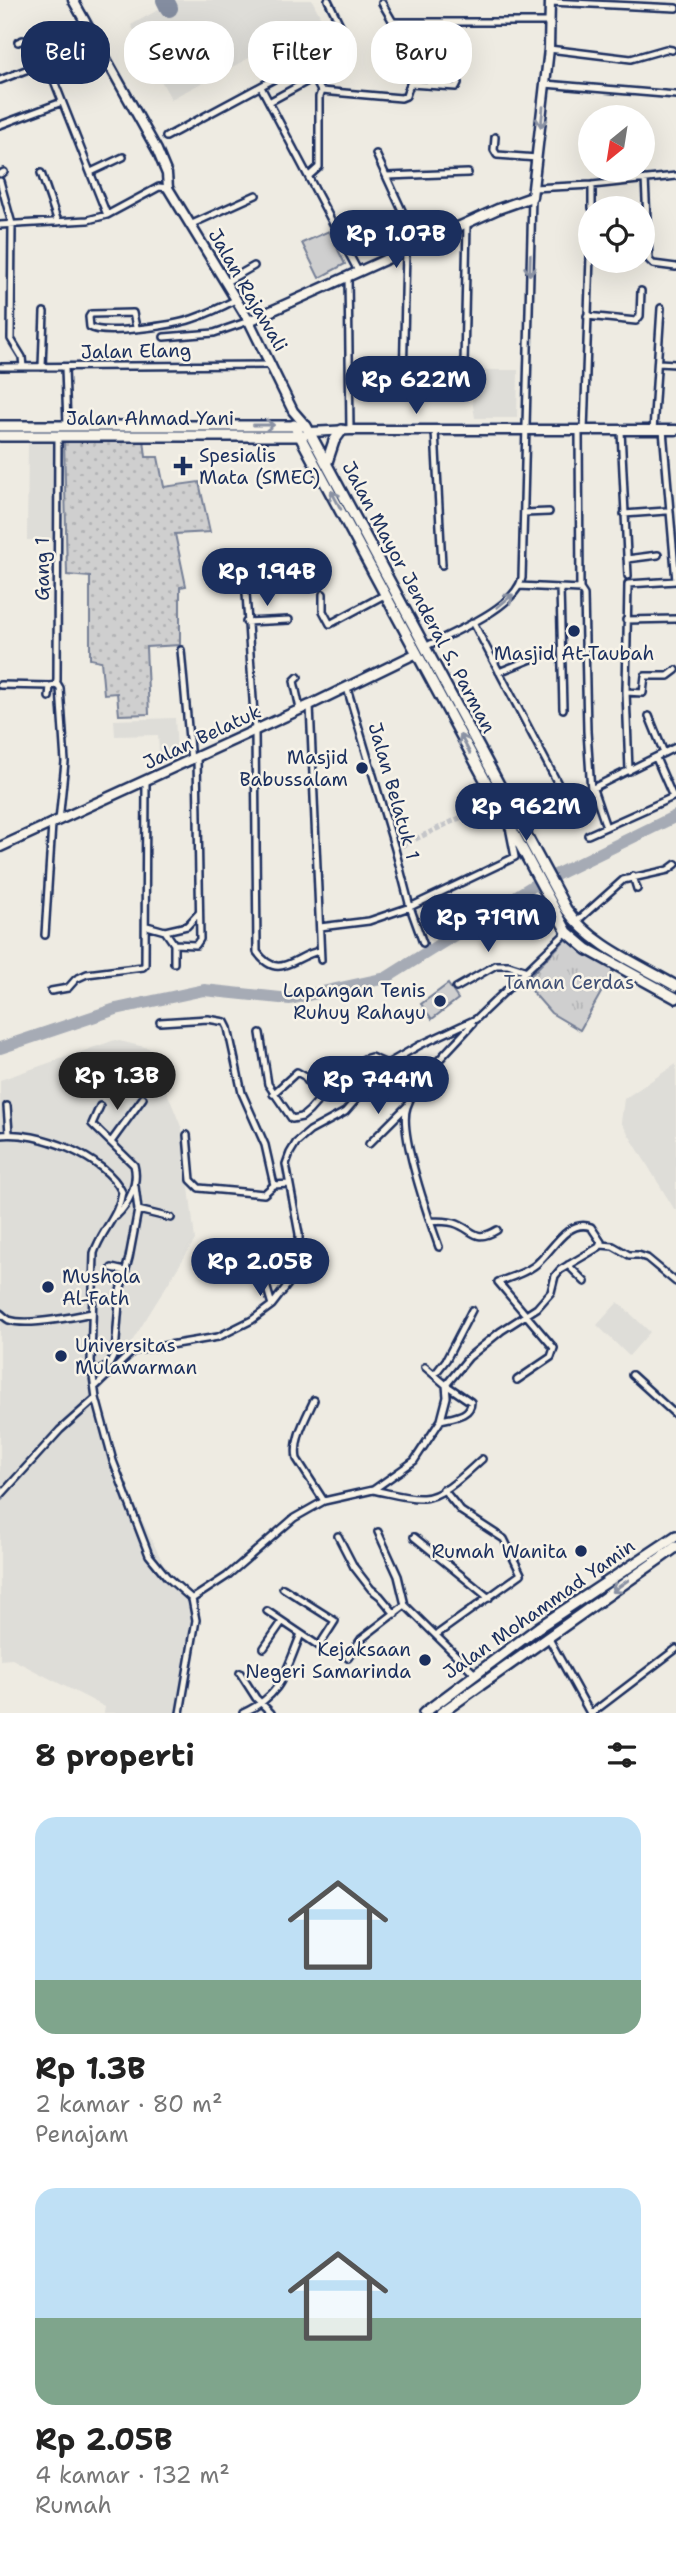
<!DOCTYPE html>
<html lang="id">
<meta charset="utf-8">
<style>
body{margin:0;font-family:"Shantell Sans",sans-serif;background:#f6f6f6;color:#222;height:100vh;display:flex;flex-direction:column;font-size:26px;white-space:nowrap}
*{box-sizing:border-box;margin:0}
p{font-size:23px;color:#767676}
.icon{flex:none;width:38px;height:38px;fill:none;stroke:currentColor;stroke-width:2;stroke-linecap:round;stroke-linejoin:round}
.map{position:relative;height:1713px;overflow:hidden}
.sheet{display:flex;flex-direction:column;background:#fff;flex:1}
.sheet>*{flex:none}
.banner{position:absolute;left:21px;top:21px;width:635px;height:63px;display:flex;gap:14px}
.needle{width:46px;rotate:210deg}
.controls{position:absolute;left:578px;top:105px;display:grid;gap:14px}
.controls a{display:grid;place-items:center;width:77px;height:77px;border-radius:50%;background:#fff;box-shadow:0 7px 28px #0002;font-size:35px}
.price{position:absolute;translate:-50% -60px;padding:0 16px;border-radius:24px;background:#1b2f5e;color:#fff;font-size:23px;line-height:46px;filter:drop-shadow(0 2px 4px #0008)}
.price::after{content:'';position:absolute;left:50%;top:42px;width:21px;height:16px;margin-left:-10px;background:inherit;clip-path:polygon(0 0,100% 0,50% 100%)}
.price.on{background:#222;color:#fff}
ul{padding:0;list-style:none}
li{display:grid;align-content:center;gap:14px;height:371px;padding:0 35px}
li span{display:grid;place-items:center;height:217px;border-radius:21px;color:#555}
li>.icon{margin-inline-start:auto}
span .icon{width:126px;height:126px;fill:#fffc;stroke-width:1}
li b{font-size:30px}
h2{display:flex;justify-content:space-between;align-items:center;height:84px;padding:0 35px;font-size:30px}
.chip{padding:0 24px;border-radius:28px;background:#fff;box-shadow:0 7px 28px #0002;font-size:24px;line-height:63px}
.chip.on{background:#1b2f5e;color:#fff}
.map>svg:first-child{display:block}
.built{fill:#deddd8}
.grass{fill:url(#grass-dots);stroke:#757f96;stroke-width:2}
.park{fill:url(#park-tufts);stroke:#757f96;stroke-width:2}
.pitch{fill:#cfcfcf;stroke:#757f96;stroke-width:2}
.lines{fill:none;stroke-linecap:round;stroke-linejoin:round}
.river{stroke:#a6abb5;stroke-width:12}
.taxiway{stroke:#848da0;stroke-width:18}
.street-tunnel{stroke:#c4c5c8;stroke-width:5;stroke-dasharray:5 2.5;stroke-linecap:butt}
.street-casing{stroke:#1b2f5e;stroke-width:10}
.secondary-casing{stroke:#1b2f5e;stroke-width:13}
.primary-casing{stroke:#1b2f5e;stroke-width:14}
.street{stroke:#f7f3e8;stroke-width:5}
.secondary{stroke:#f7f3e8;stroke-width:8}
.primary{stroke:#f7f3e8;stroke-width:9}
.oneway{stroke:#8991a3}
.poi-dot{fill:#1b2f5e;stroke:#f7f3e8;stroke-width:2.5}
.labels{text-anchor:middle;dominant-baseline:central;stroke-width:5;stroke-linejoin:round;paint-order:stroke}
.street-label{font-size:19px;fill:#1b2f5e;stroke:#f7f3e8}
.poi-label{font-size:19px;fill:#1b2f5e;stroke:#f7f3e8;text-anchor:end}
.park-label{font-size:19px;fill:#3f4f75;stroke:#f7f3e8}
</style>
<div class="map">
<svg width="676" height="1713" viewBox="0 0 676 1713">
<defs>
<pattern id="grass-dots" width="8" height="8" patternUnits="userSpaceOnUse" patternTransform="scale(1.75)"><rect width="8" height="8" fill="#cfcfcf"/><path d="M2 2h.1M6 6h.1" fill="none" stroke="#b1b2b4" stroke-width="1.8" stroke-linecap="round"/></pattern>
<pattern id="park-tufts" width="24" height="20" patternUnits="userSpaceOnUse" patternTransform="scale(1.75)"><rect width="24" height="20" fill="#cfcfcf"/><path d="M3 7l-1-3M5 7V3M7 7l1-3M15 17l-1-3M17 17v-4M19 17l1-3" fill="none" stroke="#b1b2b4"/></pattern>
</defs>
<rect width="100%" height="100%" fill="#eeebe2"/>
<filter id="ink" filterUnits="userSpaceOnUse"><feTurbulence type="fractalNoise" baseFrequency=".0143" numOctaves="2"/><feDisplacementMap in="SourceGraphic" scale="14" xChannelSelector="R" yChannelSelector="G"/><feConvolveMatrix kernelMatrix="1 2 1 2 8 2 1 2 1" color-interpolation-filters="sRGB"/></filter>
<g filter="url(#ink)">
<path class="built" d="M176,0h136l10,20 -151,79 -40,-74z
M467,370h51l-1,48h-42z
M28,440h28v100h-29z
M175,718l2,33 -18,1 -1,-17 -43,1 -1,-16z
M115,1040l34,8 33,81 7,58 6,53 -95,153 12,54 30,73 24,49 33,32 -2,46 -14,66h-79l1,-6 -93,-48 -12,1v-580z
M676,1064v148l-55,-90 3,-23z
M618,1302l32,30 -21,24 -32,-31z"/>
<path class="grass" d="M64,439h80l2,18h12l6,30 35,-5 11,50 -35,2 11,52 -6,1v58l-34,2 3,67 -30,1 -2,-22 -13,1 -3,-33 -11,-2v-82l-23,-2z"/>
<path class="park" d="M570,935l46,31 -36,64 -29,-17 -27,-31z"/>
<path class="pitch" d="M329,231l16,33 -26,14 -17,-35z
M448,984l10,15 -26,20 -11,-15z"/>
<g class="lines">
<path class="river" d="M0,1048l116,-39 88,-19 86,9 96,-21 145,-91 145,-71"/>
<path class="taxiway" d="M165,0l4,8"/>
<path class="street-tunnel" d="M395,849l100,-48"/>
<defs>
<path id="street" d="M550,2l126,6
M382,3l11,19h157
M18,42l5,-2 4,2 8,25
M384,49l26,2
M549,49l82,10 35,-10 6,1
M47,63l60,152
M0,80l67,-26
M545,84l131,11
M261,87l97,184
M321,91l80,7 5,-2 4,-12 46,3 2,-4 -2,-29 -46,-3 2,-28
M269,102l57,-31 -7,-16
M0,125l62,-23
M166,137l177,-95 2,-7 -17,-35
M495,137l-1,13 3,5 40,3
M376,154l42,91
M91,172l32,-15
M41,173l17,49
M0,174l4,-2
M309,176l10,-9v-70l2,-6 -7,-13
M387,176l81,-3
M645,179l4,81 4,4 23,3
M0,181l12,43 -1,115 11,18 1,10
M533,188l59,-3 84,-9
M592,208v-23
M192,224l64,-29
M0,225l88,-5 19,-5 52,-28 9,1
M348,276l2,154
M226,282l28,-16
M587,316l49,5 4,-5 1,-25
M136,327l-3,-14 -42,1 -2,3 1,10c14,9 84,-2 102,-8 15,-5 30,-12 45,-20
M164,337l50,-4 35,-12
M658,363l18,1
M464,364l3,-141
M0,367l272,-2
M42,367l2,-55
M65,368l2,57
M403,385l3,-135
M663,430l13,151
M435,431l7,134
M579,431l1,158 4,6 3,136 4,60
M584,431l6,-175
M621,431l7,145
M653,431l8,-123
M524,513l25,-1
M624,514l42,-3
M627,559l31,-4
M245,578l10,152 2,222c22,31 39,2 63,-1
M519,586l61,3
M560,588l3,121
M323,594v17l7,13 56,-30
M626,620l50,-1
M246,622l43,-2
M473,622l94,179
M425,647c28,-15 89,-38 97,-69l10,-381
M181,650l10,111
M499,672l40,-16
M298,677l-4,4 6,28
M57,683l3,5 5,74 -6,59
M0,685l50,1
M347,688l48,161 15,58 13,36
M626,692l17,1 2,-17h23l8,-6
M49,697l1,-11 6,-1 1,-5 1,-245
M310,705l11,255
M649,716l15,37
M629,771l-3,-79 2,-108 48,-3
M593,789l13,38
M520,824l156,-77
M588,835l85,-38 -17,-39
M633,876l4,13
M576,922l47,-42 45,-10 8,-6
M147,926l18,5 9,13 22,1 4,-6 -3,-182
M320,927l49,-6 41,-14 105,-50 -5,-25
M165,931l22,-5 12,-13
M45,935l7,-111
M174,944v19
M456,988l40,-23h12l19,6
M51,991l17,-3 8,-9 11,-5 56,-7 2,-2 1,-185
M160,1022l48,-3 17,3 3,6 14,65 23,52 9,40
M260,1033l8,51 24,35 10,-2 7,-6 16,-18 39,-34 7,-2 16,7
M273,1094l24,-22 7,4 16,22
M7,1106l2,27
M100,1106l-8,18 42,41c5,18 -5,39 -18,51
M0,1135c37,-5 106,22 122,57 -3,24 -21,39 -28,61l-3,109 5,36 17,63 36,94 18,22 25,22 4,21 -16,93
M187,1135l4,45 8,8 65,6 10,-9 15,-1
M111,1142l32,-44
M369,1144l38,-38
M135,1186l3,24
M430,1221c8,0 16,0 24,2 20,6 20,21 43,7
M601,1245l12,1 16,9h9l9,3 29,24
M439,1247c-10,-28 -41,-115 -32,-140 9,-28 47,-61 66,-84
M568,1265l17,17
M112,1268l13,3
M263,1275l9,30
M0,1313c3,2 5,5 9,7 18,6 64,-3 83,-7
M425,1367l21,18 25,17c0,14 -18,15 -30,18
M435,1374l11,-14 26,-50
M92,1375l17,-10 6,-12 5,-62 9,-33 9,-48 33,8
M632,1375l44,40
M95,1387l38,-36 85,-14 34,-17 20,-15 17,-22 10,-25v-24l-13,-70 4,-11 6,-10 14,-12 35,-19 42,-48 33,-19 56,-26 91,-87
M314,1400c-8,18 -21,39 -17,59l27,42
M373,1490c16,3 34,9 50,8 21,-1 44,-26 59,-39
M0,1496l60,-66 36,-32
M378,1532l20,44 7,29 70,69
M338,1536l16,31 17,22 9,7 15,18
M414,1537l75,61
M192,1599l35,-23 67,-58 30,-17 49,-11 41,-29 27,-41 6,-23 -1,-12 23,-28 32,-26 36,-23 14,-16 4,-16 5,-6 39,-23 2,-5 -10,-15c-25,-9 -40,27 -57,39 -11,8 -25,12 -36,16l56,66 -3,9 -34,23
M267,1611l52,35 16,-25 -52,-33
M436,1635l85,-61 -17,-35 -43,-28 -18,-22
M548,1637l42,76
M264,1648l18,-26
M348,1658l13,-19 44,-34
M240,1673l16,25 15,15
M243,1713c40,-18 42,-41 58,-79
M592,1713l84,-64"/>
<path id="secondary" d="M73,0l84,150 10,24 1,14 81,133 44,90 13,15
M249,321l249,-112 34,-12 17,-148 1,-49
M310,432l40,-2h326
M0,847l310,-142 107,-52"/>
<path id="primary" d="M294,425l273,507 20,17 89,49
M0,426h306l260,483c26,37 72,55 110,77
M0,436h303
M327,462l7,-21 8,-11
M424,1713l115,-86 137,-91
M441,1713l235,-166"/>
</defs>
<use href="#street" class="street-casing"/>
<use href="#secondary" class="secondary-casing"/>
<use href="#primary" class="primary-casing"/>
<use href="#street" class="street"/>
<use href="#secondary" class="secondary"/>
<use href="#primary" class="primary"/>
</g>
<defs><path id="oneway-shaft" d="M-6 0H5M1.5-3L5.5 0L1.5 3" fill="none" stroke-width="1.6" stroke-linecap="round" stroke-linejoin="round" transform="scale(1.75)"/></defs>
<g class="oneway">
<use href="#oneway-shaft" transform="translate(542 117) rotate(96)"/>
<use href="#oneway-shaft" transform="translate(530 265) rotate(92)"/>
<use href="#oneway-shaft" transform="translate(264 425)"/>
<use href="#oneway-shaft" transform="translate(336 500) rotate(-118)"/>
<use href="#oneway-shaft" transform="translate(505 601) rotate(-39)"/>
<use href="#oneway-shaft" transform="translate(465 744) rotate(-118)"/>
<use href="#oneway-shaft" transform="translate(620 1586) rotate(145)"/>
</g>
</g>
<g class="poi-dot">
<path d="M179.5 455.5h7v7h7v7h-7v7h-7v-7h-7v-7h7z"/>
<circle cx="574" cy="631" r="7"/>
<circle cx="362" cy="768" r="7"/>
<circle cx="440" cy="1001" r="7"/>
<circle cx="48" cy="1287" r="7"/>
<circle cx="61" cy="1356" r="7"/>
<circle cx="581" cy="1551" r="7"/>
<circle cx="425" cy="1660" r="7"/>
</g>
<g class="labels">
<g class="street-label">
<text transform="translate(248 290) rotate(60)">Jalan Rajawali</text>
<text transform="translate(136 351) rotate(-1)">Jalan Elang</text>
<text x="150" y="418">Jalan Ahmad Yani</text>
<text transform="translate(42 569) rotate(-90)">Gang 1</text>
<text transform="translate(419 597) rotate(62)">Jalan Mayor Jenderal S. Parman</text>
<text transform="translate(202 737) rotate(-25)">Jalan Belatuk</text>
<text transform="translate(394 791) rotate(74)">Jalan Belatuk 1</text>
<text transform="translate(539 1609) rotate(-35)">Jalan Mohammad Yamin</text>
</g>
<g class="poi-label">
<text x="199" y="455" text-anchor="start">Spesialis<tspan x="199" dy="22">Mata (SMEC)</tspan></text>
<text x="574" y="653" text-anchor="middle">Masjid At-Taubah</text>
<text x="348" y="757">Masjid<tspan x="348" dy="22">Babussalam</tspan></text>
<text x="426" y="990">Lapangan Tenis<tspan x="426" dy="22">Ruhuy Rahayu</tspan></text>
<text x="62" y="1276" text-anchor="start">Mushola<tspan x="62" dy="22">Al-Fath</tspan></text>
<text x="75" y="1345" text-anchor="start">Universitas<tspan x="75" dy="22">Mulawarman</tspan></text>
<text x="567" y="1551">Rumah Wanita</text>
<text x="411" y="1649">Kejaksaan<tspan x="411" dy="22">Negeri Samarinda</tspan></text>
</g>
<g class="park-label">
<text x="569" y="982">Taman Cerdas</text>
</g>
</g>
</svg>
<div class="controls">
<a><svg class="needle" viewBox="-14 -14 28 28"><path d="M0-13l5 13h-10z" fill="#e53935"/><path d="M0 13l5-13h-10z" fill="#767676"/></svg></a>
<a><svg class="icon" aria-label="locate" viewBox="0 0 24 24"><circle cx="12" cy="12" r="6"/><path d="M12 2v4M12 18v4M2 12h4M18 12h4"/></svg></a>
</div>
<b class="price" style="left:396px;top:270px">Rp 1.07B</b>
<b class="price" style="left:416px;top:416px">Rp 622M</b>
<b class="price" style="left:267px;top:608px">Rp 1.94B</b>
<b class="price" style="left:526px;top:843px">Rp 962M</b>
<b class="price" style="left:488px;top:954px">Rp 719M</b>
<b class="price on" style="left:117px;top:1112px">Rp 1.3B</b>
<b class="price" style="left:378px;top:1116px">Rp 744M</b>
<b class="price" style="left:260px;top:1298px">Rp 2.05B</b>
<div class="banner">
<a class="chip on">Beli</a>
<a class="chip">Sewa</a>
<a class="chip">Filter</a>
<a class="chip">Baru</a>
</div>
</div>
<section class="sheet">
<h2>8 properti<svg class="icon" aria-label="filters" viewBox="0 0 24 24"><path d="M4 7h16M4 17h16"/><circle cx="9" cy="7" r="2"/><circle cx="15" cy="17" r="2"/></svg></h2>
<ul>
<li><span style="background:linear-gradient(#bfe0f5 75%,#7fa58c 0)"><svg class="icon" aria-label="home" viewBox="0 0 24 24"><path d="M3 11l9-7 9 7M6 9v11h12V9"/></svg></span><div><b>Rp 1.3B</b><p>2 kamar · 80 m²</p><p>Penajam</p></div></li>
<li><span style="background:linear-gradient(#bfe0f5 60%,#7fa58c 0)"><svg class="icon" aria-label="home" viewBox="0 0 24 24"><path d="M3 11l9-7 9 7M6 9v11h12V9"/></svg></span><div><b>Rp 2.05B</b><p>4 kamar · 132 m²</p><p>Rumah</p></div></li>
</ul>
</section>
